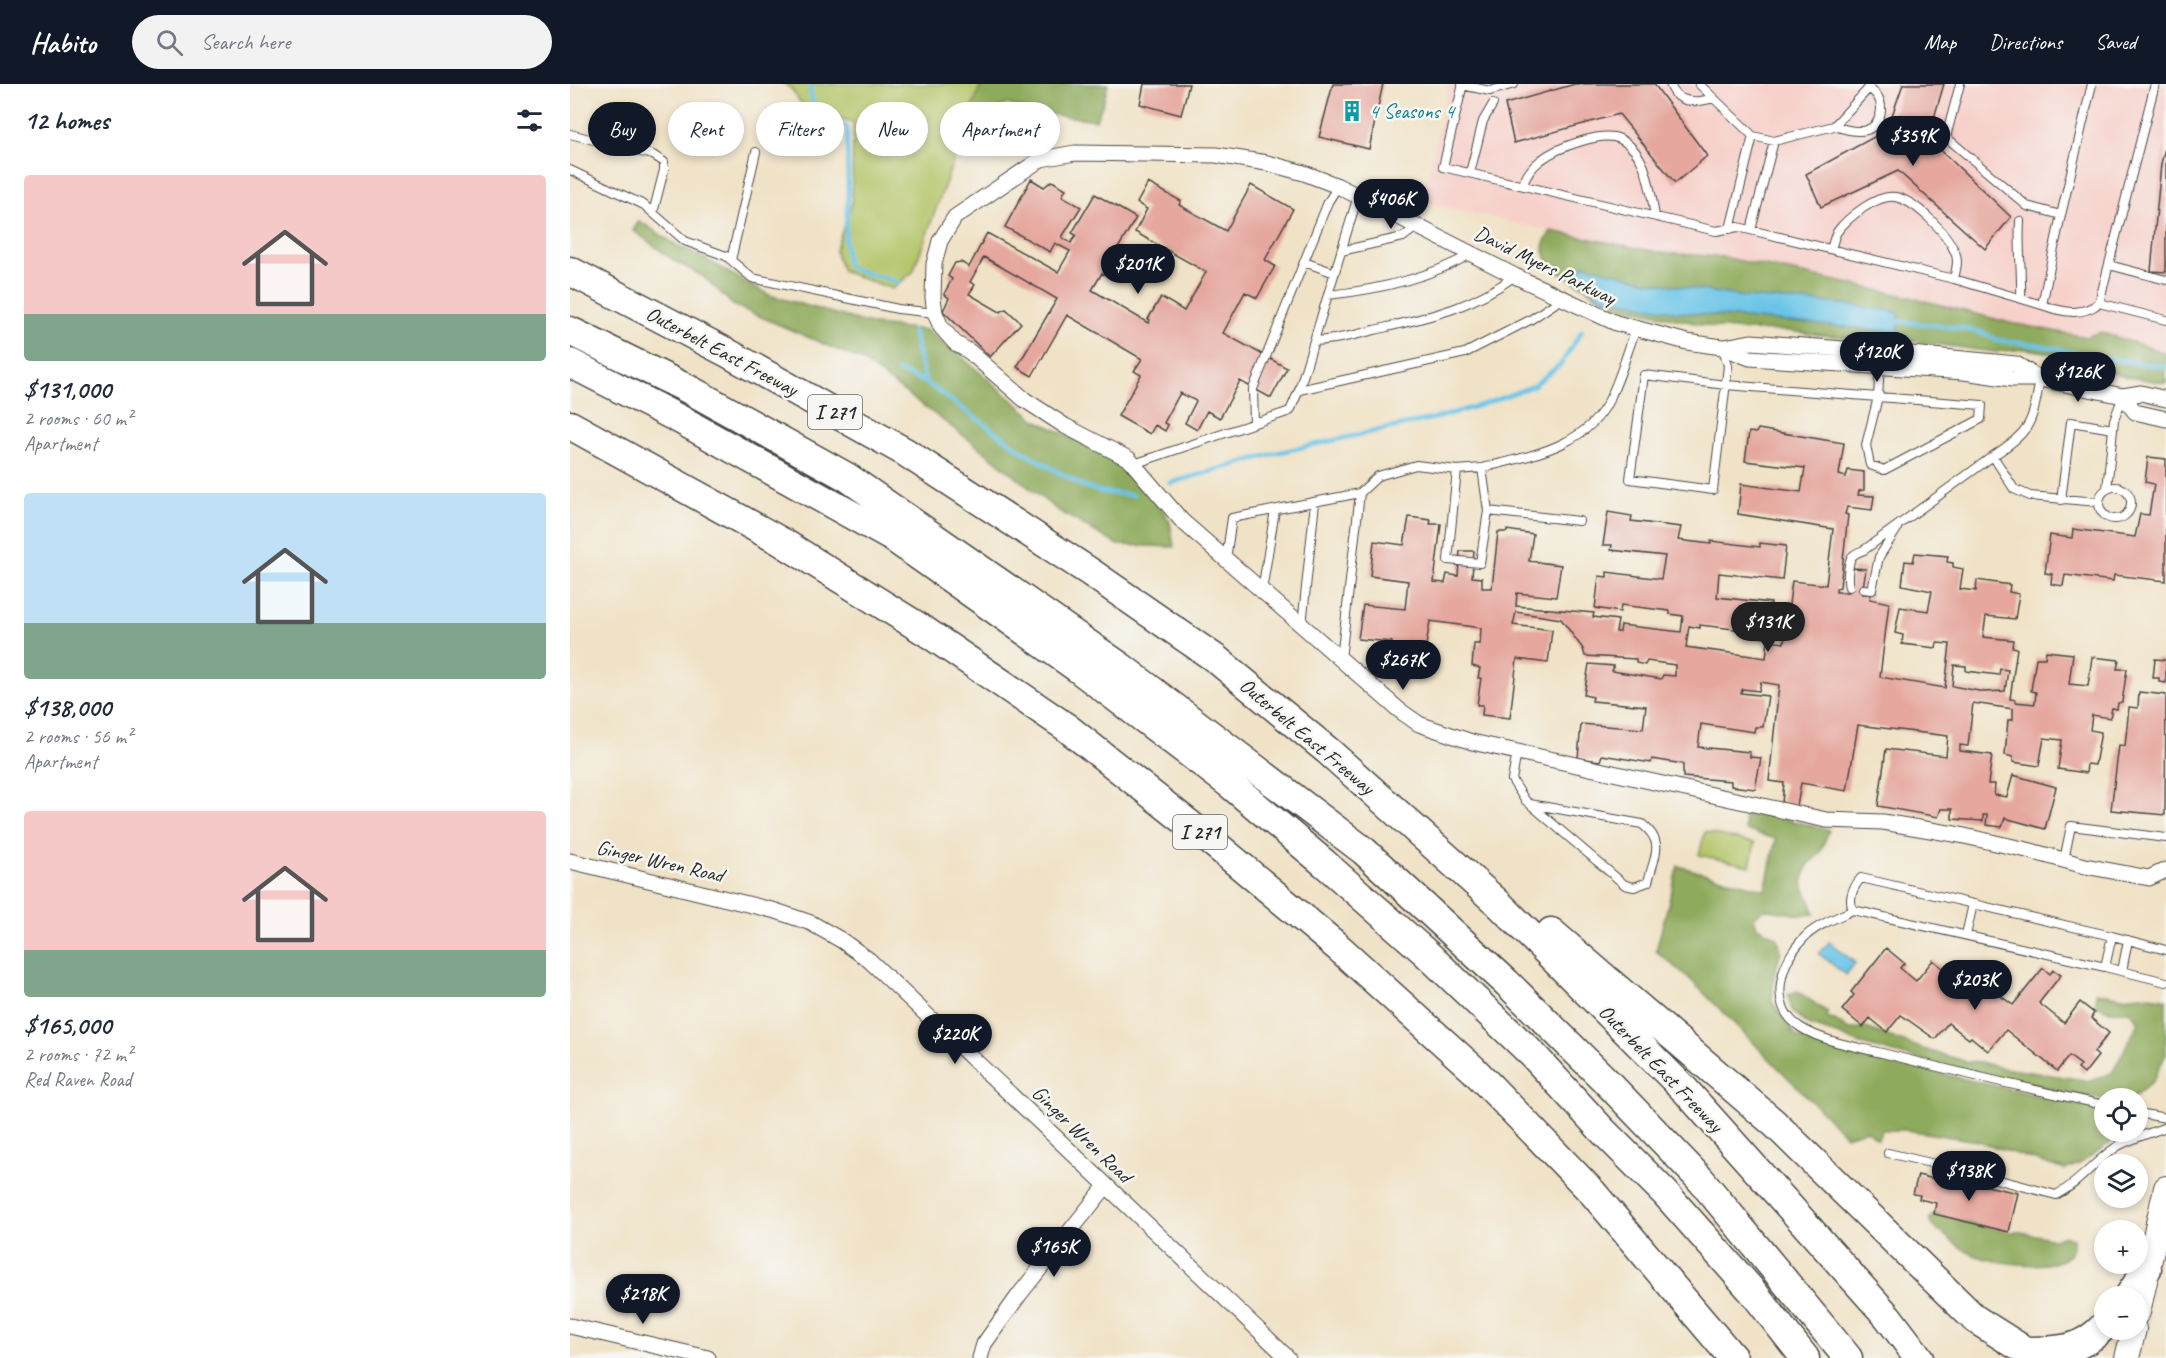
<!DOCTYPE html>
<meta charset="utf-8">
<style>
body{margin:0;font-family:Caveat,sans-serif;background:#f2f2f3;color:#1f2937;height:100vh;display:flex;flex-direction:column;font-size:22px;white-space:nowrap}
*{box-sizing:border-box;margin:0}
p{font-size:20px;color:#747a83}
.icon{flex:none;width:33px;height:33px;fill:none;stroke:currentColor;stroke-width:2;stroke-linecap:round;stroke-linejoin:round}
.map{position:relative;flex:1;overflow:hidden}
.drawer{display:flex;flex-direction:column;background:#fff;width:570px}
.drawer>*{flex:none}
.guide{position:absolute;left:18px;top:18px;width:570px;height:54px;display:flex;gap:12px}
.buttons{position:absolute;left:1524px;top:1004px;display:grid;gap:12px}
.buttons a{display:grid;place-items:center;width:54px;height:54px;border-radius:50%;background:#fff;box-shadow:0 3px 9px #0003;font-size:30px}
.price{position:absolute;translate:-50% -51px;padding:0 14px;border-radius:21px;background:#111827;color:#fff;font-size:20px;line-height:39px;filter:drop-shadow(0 2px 3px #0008)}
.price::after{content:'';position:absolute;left:50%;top:36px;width:18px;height:14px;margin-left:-9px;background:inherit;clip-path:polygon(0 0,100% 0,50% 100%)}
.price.on{background:#222;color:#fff}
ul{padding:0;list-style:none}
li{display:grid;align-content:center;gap:12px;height:318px;padding:0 24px}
li span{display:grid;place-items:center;height:186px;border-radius:6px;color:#555}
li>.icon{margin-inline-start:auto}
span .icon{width:108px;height:108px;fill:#fffc;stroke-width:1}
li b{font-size:26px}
h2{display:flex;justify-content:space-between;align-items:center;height:72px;padding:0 24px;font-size:26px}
.chip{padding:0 21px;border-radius:27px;background:#fff;box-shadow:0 3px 9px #0003;font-size:21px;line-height:54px}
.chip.on{background:#111827;color:#fff}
header{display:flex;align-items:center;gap:36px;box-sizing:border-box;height:84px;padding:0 30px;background:#111827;color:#fff}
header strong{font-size:28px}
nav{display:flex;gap:33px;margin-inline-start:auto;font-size:21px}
.search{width:420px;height:54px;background:#f2f2f3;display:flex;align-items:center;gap:15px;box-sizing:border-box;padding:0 21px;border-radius:33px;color:#747a83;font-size:22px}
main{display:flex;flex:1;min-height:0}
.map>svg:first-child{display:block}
.built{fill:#f7d0ca}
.green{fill:#b3c468;stroke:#6f784a;stroke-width:1.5}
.forest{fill:#8eaa5c;stroke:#5c6a44;stroke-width:1.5}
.water{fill:#69c4e7;stroke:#4a7889;stroke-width:1.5}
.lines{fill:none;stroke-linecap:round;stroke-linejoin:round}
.stream{stroke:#69c4e7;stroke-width:4.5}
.building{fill:#e5a79e;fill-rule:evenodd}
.service-casing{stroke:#494642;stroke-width:10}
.minor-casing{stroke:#494642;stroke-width:17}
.primary-casing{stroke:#494642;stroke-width:26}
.motorway-casing{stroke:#494642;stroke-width:31}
.service{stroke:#fff;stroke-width:8}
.minor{stroke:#fff;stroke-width:15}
.primary{stroke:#fff;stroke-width:24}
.motorway{stroke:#fff;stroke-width:28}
.labels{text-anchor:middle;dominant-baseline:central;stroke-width:5;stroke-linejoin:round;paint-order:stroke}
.shield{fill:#f6f6f2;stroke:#686867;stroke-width:1.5}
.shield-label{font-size:20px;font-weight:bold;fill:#2b2b2b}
.culture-label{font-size:21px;fill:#0d838f;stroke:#f6f6f2;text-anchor:start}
.street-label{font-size:21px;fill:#2b2b2b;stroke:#f6f6f2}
</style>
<header>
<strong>Habito</strong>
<div class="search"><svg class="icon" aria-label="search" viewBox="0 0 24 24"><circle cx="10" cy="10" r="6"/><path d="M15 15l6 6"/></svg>Search here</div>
<nav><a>Map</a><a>Directions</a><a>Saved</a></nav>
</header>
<main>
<section class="drawer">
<h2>12 homes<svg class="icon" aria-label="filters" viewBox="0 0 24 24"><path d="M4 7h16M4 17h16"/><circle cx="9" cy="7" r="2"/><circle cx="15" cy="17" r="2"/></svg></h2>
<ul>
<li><span style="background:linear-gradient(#f6c9c9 75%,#7fa58c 0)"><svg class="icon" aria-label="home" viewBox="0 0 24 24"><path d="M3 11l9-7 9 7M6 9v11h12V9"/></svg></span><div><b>$131,000</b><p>2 rooms · 60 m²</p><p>Apartment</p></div></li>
<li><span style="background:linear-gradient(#bfe0f5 70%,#7fa58c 0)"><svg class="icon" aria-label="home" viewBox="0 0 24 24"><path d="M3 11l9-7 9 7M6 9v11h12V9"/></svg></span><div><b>$138,000</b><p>2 rooms · 56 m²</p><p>Apartment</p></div></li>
<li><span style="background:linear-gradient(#f6c9c9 75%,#7fa58c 0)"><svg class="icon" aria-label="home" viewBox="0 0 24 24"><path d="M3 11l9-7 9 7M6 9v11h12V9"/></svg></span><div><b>$165,000</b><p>2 rooms · 72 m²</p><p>Red Raven Road</p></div></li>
</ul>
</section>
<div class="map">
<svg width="1596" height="1274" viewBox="0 0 1596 1274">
<rect width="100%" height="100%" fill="#f6f6f2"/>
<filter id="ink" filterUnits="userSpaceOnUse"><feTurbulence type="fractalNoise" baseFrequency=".0167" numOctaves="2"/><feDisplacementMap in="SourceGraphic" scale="12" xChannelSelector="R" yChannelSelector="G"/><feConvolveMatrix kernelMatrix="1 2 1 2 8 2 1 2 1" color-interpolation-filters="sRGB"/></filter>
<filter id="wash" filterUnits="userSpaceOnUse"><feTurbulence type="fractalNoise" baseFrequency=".008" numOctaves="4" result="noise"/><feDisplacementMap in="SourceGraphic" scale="24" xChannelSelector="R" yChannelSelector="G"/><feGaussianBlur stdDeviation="1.35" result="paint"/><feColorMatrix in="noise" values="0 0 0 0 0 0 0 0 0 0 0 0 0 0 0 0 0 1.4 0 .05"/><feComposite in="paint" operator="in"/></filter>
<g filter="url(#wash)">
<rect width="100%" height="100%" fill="#f0e2c6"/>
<path class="built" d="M879,0h717v286l-743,-168z"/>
<path class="green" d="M215,0h193l2,4 -67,184 -21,17 -50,-18 -7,-20 17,-48 1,-81 -48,-13 -13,-19z
M1135,748l50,11 -5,23 -51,-11z"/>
<path class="forest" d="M408,0h130l-4,17 -8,19 -58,-7 -31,-9 -22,11 -16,1 11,-28z
M69,137l42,27 10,3 78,44 105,30 52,5 32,24 78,66 78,39 23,10 33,53 4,25 -56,-2 -61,-35 -85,-68 -111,-82 -128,-55 -29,-28 -31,-17 -40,-30z
M981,147l111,22 61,4 183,39 105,27 75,14 15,-5 65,21v30l-42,-7 -67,-22 -30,-5 -33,3 -91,-12 -74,-4 -40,-5 -44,-1 -32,-3 -103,-23 -53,-33 -10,-11 -3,-10 1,-9z
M1174,725l85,21 -9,23 -12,12 -6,17 13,32 -14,1 -38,-6 -9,9 3,9 20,10 4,13 -7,26 -2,26 24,34 34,13 274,61v21h23l-46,32 -16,7 -88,-29 -71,-11h-24l-4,9 -12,-9 -20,6 -157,-158 -33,-27 22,-85 87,24 11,-51 -31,-9z
M1227,907l30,21 1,7 7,1 14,10 14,-3 60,22 45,13h12l23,6 88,13 21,-8 27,-51 -10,-11h-19l-14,-6v-13l26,5 19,-2 22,3 3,1v55l-13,27 -20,17h-29v2l-179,-39 -67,-18 -18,-8 -32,-10 -16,-15 -4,-15z
M1364,1130l75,18h12l33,7c6,-4 12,-3 19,-1 0,3 1,6 0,9 -5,29 -85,16 -103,6 -14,-7 -25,-18 -38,-27l-3,-6z"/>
<path class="water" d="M1015,181l62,16 97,16 99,7 49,7 7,2v19l-221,-20 -78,-15 -8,-10 -17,-11 3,-6z
M1259,858l26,21 -9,12 -27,-21z"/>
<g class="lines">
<path class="stream" d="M240,0c3,37 8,29 37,43l1,70 -3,44 2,24c15,11 34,9 51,18
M1325,237l66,7 22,5 14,7 48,6 39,9 82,12
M343,247l12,51
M328,287l27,11 102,72 56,32 19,6 31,3
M600,399l106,-30 164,-36 41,-12 52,-19 28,-22 21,-33"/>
</g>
<g id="blocks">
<path class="building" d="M574,0h45l-8,31 -41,-11z
M763,0h50l-14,65 -50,-12z
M1005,0h79l53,72 -32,27 -56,-69 -105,29 -9,-39z
M1333,0h41l-16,54 83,79 -26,32 -87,-78 -77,36 -15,-33 81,-44z
M1595,64h1v124l-15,-1 10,-107z
M461,95l13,8 8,-6 14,8 -4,7 19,11 -19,30 9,6 5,-8 -4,-2 23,-39 41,24 -19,32 8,4 -14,24 -9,-5 -10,17 56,33 2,-3 -2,-1 13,-22 23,14 22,-39 -71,-40 12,-23 -10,-6 11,-20 33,18 -2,4 47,26 25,-46 42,24 -28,51 10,6 -18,32 -12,-6 -22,41 64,35 -16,30 -31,-17 -20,37 -13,-7 -10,19 -12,-7 11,-22 -16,-8 -16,30 4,2 -3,6 -10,-6 -5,9 -32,-18 23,-41 -7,-4 8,-12 -75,-44 -35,61 -15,-9 40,-68 -73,-42 -14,25 5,3 -6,9 31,18 6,-3 15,14 -31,34 -47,-46 6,-13 -5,-4 8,-15 -4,-3 7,-13 6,-1 8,5 18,-34 71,39 12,-21 -15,-8 -5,9 -45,-25z
M1188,345l86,14 -5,32 7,2 2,-7 16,2v18l-5,1 -1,4 16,1 -2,14 -25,-3 -2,7 3,1 -8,72 -4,1v4h13l4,-24 13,1 -4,25h9l-1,5 19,4 -9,74 65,11 5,-44 -13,-1 -1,5 -34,-4 1,-9 -8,-2 5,-26 28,4 4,-20 -30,-6 3,-24 8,1 2,-9 33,3 -1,6 6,1v4l10,2 -3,20 16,2 1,-11 33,5 -1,7 10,2 -4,25 -29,-3 -3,21 30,3 -1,7 5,1 -7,51 6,1 -1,2 20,2 1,-12 -5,-1 5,-33h9l1,-7 27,3 -4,30 19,2 4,-29 27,3 -2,9h10l-5,33 -4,1 -1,6 -5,-1 -2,10 -18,-3 -2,15 11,2 -6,33 -8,-1 -1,9 -28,-4 4,-29 -18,-2 -5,28 -26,-4v-5l-8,-2 3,-35h5v-11l-40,-6 -5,43 -8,-1v6l32,4 -4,29h7l-1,11 13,2 6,-22 43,12 -11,42 -40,-11 -3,9 -16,-2 1,-10h-4v6l-31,-2v-10h-11l-3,8 -60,-11 8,-57 60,7 2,-20 -90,-11 -11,66 -46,-8 -4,23 -15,-3 2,-20 -15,-2 10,-96 -18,-3 -2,9 -17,-2 -1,4 27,3 -5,31h-8l-1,5 -53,-8 -3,23 52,5v5l11,1 -6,31 -24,-3v-5l-48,-4v-13l-31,-5 -1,4 -49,-8 -2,6 -22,-3 3,-34 62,5 3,-23 -54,-5 1,-4 -9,-2 5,-31 25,2 -2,5 49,8 2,-4 12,1v-11l-28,-4 -2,4 -9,-2v-4l-51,-3 -2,-7 -22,-30 -45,-7 -3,13 39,5 -4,33 -31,-4 -7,59 -28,-3 1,-10h-6l4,-27h-3l2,-10 -8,-2 2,-22h6l1,-16 -51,-7 -7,43h-4l-2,10 -28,-4 3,-28 -34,-3 5,-34 42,4 3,-28 -38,-5 4,-35 30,4 5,-28 22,3 -1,4h11l-7,58 11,1 2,-9 11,2 2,-25h14l-2,26 10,1v10h10l6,-56h9v-2l26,4 -4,27 32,4 -5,32 -39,-4 -1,13 78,7 -1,4 25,3 -2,12h4l1,-7 60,7 2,-16 -13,-2v-3l-49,-6 -1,7 -25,-4 4,-32 8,1v-5l54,7 4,-23 -54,-6 1,-5h-9l5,-33 24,4 -1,5 50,6 -3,13 33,4v-3l49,6v-4l26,3 -4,34 -63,-7 -2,24 54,6 -1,4h9l-4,32 -25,-3 1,-5 -51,-6v3l-11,-2 -3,21 80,11 2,-17 16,2 8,-62 34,4 7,-56 -95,-15 3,-30 60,8 4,-24 -60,-7 4,-29 7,1zM1384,581l12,1v5l33,4 1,-6 8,1 -3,21 -21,1 -32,-6z
M1578,373l18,2v122l-52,-6 -1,6 -48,-6 -2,11 -12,-2 1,-10 -7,-1 5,-38 22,3 1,-9 62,8 5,-23 9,1 5,-31 -9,-2z
M1585,575l11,1v23l-7,-1v-4h-6z
M1569,608l27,3 -1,120 -54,-5 8,-65 6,1 4,-39 9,1z
M1316,864l18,15 -4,5 16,13 17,-21 18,15 -3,4 16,13 16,-20 18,14 -4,5 19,14 30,-37 7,6 3,-4 8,5 -22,28 25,20 16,-21 14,11 -3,5 18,15 -15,19 4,4 -14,18 -6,-5 3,-4 -12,-9 -12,15 -51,-41 -18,21 -17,-14 -2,2 -21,-16 -13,16 -34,-24 -14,17 -17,-14 -7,9 -21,-17 12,-15 -3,-3z
M1348,1091l24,6 1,-5 75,17 -9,39 -75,-18 2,-11 -17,-4 1,-4 -7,-1z"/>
</g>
</g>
<g filter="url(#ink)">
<use href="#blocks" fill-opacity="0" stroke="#494642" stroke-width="1.5"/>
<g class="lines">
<defs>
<path id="service" d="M893,0l-20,83 273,64 22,-4 216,52 88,26 19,-90
M1100,0c7,21 27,19 44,14
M1129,0l54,52 21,5 60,-15 34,-37 1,-5
M1390,0l-14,53 81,69 34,9 31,-131
M1585,0l-56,219 67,17
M892,1l28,6 24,-7
M1264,42c10,3 22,7 33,4 18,-7 19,-35 1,-41
M0,50l83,21 11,7v8l-11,43
M0,86l74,35 41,36 41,15 26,22 146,31 37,4
M900,89l13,-52 10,-17
M953,101c3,-10 10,-19 18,-25 15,-12 62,-30 79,-21 28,14 30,51 35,77
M1450,137c-2,26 2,51 1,77
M1160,145l23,-93
M1181,146l23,-89
M1261,165c2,-5 3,-12 6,-17 10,-14 40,-38 58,-35 20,3 52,36 60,55 4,9 1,17 -1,27
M771,167l62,-14 15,-11
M161,176l25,-108
M734,178l31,11
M1539,181l57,15
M758,211c48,-5 101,-17 143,-41
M1472,221c20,7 39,12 57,-2
M744,257c25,-1 48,-8 73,-14 50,-12 85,-20 128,-51
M1153,264l5,18 -15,124 -83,-11 14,-104 82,10 152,12 2,-33
M729,306l59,-194
M1308,313l104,8 -1,14 -97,51 -14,-5 -4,-20z
M684,339l-1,-34 75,-187 10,-16
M1423,372c39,-26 39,-32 47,-77
M564,380l156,-53 9,-21 166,-37 65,-33 33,-22
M887,386l25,-2
M1529 419a16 16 0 1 1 32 0a16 16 0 1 1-32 0Z
M1537,405l7,-69 9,-24
M1491,416l10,-78 42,7
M918,427l91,10
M656,475l6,-41 128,-25
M1279,503c-2,-6 -1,-22 2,-29 2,-4 8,-6 13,-8l129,-94 21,33 16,7 68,6
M1293,505l9,1 7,-33 18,-28
M692,507l13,-81
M732,541l13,-123
M771,575l19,-166 18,-17 38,-11 41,5 -9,90 32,3 8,-52 -6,-43c46,-12 106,-21 128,-70 11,-22 17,-46 26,-69
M947,668l-5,28 13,20 100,85 9,2 14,-5c6,-26 18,-39 -6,-58l-112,-20
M1494,776l7,-34 95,12
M1283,826c-17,8 -39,16 -51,30 -22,24 -34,66 -2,87 21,14 57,20 82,26 74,19 148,36 222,52
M1396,851l7,-31
M1596,866l-54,-14 -7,31 61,15
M1535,883l-252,-57c-5,-12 0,-23 8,-32l251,58
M1552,887l6,-31
M1568,1029l28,5
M1318,1069l89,21 79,21c24,-12 39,-35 62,-49 15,-8 32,-13 48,-19"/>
<path id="minor" d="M1154,263l27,-5 160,12 105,10 24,15
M1553,312l12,16 31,7
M1596,315l-25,-6 -18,3 -83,-17h-28l-48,-7 -214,-14 -28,-11 -35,-5 -71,-19 -101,-47 -177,-90 -34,-13 -37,-10 -51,-8 -141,-2 -34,6 -86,58 -15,24 -6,23 -1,34 2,15 6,14 14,16 15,9 55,48 40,26 64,33 53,62 217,189 20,14 53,18 354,78 57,2 77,13 67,15 58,16 64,12 17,-8
M0,777l206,50 35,12 30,17 28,20 419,398
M0,1242l138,32
M410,1274l4,-14 35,-49 87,-109"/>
<path id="primary" d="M1568,1228l28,-124
M1557,1274l7,-29"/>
<path id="motorway" d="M0,187l156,81 179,100 185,120 126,87 112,92 172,154 186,186 202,226 31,41
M0,247l122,60 155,86 274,190 243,184 143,132 98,97 96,100 147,178
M0,279l111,57 214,119 181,128 155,118 93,78 102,90 107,102 68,74 64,64 88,99 52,66
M0,341l212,117 143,89 141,96 151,119 122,102 134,121 120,124 140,165
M981,848l223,191 201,196 49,31 28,8
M1559,1212l18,-27
M1460,1267c30,0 52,-1 74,-25"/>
</defs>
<use href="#service" class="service-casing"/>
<use href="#minor" class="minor-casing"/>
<use href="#primary" class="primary-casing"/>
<use href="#motorway" class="motorway-casing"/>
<use href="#service" class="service"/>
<use href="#minor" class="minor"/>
<use href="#primary" class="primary"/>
<use href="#motorway" class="motorway"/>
</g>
</g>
<defs>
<symbol id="building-bare" viewBox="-9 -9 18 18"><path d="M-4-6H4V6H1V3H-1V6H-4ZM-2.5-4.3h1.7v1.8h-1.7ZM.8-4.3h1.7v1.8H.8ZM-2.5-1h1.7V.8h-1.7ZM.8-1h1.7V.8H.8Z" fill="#0f9aa8" stroke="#f6f6f2" stroke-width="2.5" paint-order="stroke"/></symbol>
</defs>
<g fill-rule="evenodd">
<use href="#building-bare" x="767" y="12" width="30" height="30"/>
</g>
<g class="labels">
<g class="shield">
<rect x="238" y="311" width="54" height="34" rx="4.5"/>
<rect x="603" y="731" width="54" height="34" rx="4.5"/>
</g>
<g class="shield-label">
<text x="265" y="328">I 271</text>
<text x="630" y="748">I 271</text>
</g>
<g class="culture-label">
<text x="799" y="27">4 Seasons 4</text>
</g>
<g class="street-label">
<text transform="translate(975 181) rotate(26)">David Myers Parkway</text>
<text transform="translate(152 267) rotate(28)">Outerbelt East Freeway</text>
<text transform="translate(737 652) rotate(40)">Outerbelt East Freeway</text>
<text transform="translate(90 777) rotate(13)">Ginger Wren Road</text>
<text transform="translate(1091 984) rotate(46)">Outerbelt East Freeway</text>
<text transform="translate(512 1050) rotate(44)">Ginger Wren Road</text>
</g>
</g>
</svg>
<div class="buttons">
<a><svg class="icon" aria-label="locate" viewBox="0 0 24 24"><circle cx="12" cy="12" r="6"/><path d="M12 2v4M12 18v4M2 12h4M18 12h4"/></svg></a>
<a><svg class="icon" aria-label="layers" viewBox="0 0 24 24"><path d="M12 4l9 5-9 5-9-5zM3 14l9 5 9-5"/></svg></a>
<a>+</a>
<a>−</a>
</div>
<b class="price" style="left:1343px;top:83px">$359K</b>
<b class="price" style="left:821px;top:146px">$406K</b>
<b class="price" style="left:568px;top:211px">$201K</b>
<b class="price" style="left:1307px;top:299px">$120K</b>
<b class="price" style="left:1508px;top:319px">$126K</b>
<b class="price on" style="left:1198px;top:569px">$131K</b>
<b class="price" style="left:833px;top:607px">$267K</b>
<b class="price" style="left:1405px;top:927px">$203K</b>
<b class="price" style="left:385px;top:981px">$220K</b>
<b class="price" style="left:1399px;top:1118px">$138K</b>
<b class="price" style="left:484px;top:1194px">$165K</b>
<b class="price" style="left:73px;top:1241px">$218K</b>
<div class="guide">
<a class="chip on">Buy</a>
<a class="chip">Rent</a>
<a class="chip">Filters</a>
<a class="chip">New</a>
<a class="chip">Apartment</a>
</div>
</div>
</main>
